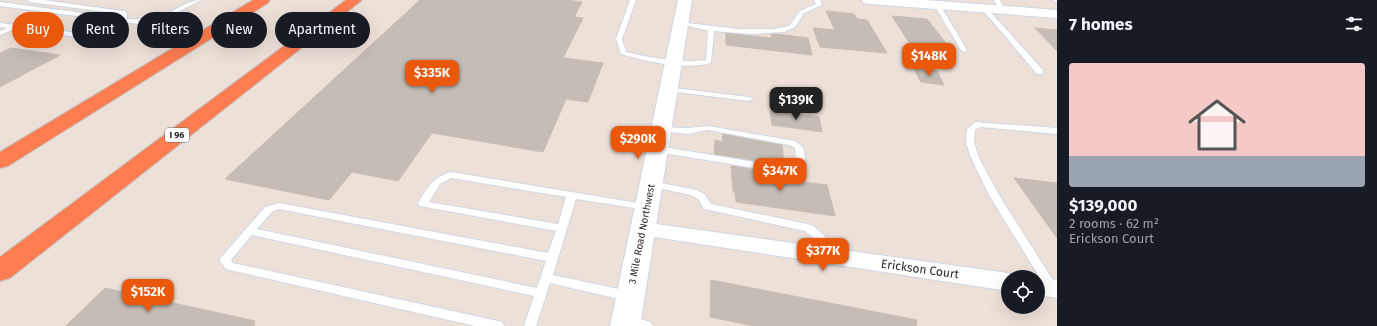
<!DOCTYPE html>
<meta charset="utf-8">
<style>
body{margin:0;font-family:"Fira Sans",sans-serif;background:#20242c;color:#f1f3f6;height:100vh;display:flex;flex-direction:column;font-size:15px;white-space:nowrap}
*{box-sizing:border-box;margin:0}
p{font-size:13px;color:#9ea1a6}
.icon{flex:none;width:22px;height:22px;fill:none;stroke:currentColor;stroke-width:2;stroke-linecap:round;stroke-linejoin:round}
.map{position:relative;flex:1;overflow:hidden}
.drawer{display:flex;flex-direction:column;background:#171b24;width:320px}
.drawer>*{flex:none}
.guide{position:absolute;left:12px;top:12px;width:380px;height:36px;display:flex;gap:8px}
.buttons{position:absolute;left:1001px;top:270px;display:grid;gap:8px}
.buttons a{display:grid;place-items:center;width:44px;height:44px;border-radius:50%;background:#171b24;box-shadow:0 4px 16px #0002;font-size:20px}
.price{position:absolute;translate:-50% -34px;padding:0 9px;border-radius:8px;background:#ea580c;color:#fff;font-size:13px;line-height:26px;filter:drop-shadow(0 1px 2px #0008)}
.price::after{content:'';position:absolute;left:50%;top:24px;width:12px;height:9px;margin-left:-6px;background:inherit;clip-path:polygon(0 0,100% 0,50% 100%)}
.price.on{background:#222;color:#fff}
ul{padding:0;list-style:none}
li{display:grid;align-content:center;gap:8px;height:212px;padding:0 12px}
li+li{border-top:1px solid #363941}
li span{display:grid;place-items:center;height:124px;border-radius:4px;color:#555}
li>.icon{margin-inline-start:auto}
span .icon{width:72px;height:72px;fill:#fffc;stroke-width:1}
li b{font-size:17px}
h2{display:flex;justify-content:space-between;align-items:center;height:48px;padding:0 12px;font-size:17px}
.pill{padding:0 14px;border-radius:18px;background:#171b24;box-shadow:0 4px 16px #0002;font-size:14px;line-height:36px}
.pill.on{background:#ea580c;color:#fff}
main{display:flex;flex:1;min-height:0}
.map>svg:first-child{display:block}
.building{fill:#c4bcb5;stroke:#c8bcb2}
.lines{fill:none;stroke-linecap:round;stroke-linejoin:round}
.lane-casing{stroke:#ced6e4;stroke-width:2}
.street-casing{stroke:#ced6e4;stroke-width:2}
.secondary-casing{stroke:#ced6e4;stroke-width:2}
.highway-casing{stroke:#c3c3c3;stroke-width:2}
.lane{fill:#fff;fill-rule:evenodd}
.street{fill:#fff;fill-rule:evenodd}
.secondary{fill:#fff;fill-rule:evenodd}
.highway{fill:#ff7d51;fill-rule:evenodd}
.labels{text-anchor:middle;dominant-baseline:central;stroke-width:4;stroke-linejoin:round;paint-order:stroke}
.shield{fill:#fff;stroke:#696969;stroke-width:1}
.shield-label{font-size:9px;font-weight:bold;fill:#292929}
.street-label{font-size:10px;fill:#292929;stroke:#fff}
.near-street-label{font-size:12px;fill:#292929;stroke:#fff}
</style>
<main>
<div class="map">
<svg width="1057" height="326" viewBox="0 0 1057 326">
<rect width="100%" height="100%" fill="#ede0d9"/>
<path class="building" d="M420,0h145l17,2 -8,15 9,1 -20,40 40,5 -15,39 -22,-3 -23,53 -111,-19 -34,48 -46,-9 -23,28 -104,-21z
M826,11l28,3 3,5 10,1 20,33 -67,-6 -7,-19 22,2z
M892,16l35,3 22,28 -39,-3z
M1035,28l22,2v21z
M726,33l46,5 -1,-4h5l32,4 4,17 -86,-10z
M11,48l49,7 -60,32v-34z
M914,69l23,2 7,14 -23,-3z
M770,111l49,6 3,15 -50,-7z
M723,134l59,11 2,20 -70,-11 1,-14 7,2z
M731,166l54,8 1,6 41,5 8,31 -99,-14 -1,-10 -2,-1z
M1014,178l43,5v55z
M711,280l206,40 -1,6h-162l-44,-9z
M105,288l150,33 -1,5h-188z"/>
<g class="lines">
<defs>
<path id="lane" d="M27,0h16l81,11 3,2v6c12,1 26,0 37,-4 13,-5 23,-15 37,-15l-34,18 -29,6 -138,-18v-4l121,16v-4l-91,-12z
M630,0h6l-14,39 4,13c26,6 53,11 80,8l2,-29 -2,-1 -27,-6v-2l59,7h36l15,-3 11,-15 16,-7 -2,-4h6l2,5 -18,8 -9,14 -11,5 -33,2 -37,-3 -3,32c-29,7 -62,-1 -90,-9l-5,-15z
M994,0h6l5,10 -1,1h-4z
M1053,0h4v2l-3,-1z
M935,4l5,1 27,45 -1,1 -2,1 -3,-2 -27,-45z
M982,7h4l57,63v4h-6l-55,-65z
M0,23l110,14 3,2 -3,2 -95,-12 -15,6v-4l7,-3 -7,-1z
M665,87l84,10 4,2 -4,2 -81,-10 -4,-2z
M975,122l82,6v6l-77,-7 -5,3 -1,13 6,17 19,35 57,90v6l-4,2 -4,-2 -59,-96 -17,-35 -6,-17 1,-14z
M708,126l87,15 8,6 3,17 -6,7 -15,2 -128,-21 -4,-3 4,-3 128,21 9,-1 2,-2 -1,-16 -6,-3 -81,-15 -21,4 -26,-3 -4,-2 4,-2 26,1z
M451,172l199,33 2,2 -2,2 -3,1 -71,-11 -23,76 75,16 4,2 2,3 -2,3 -4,2 -78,-18 -14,43h-12l10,-30 -282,-61 -21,25 2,3 265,58 4,1 2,4h-29l-245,-56 -4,-1 -7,-9 46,-53 14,-4 269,50 8,-22 -136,-25 -2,-2c8,-16 15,-27 33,-32zM451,178l115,19 -8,27 -129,-22 11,-18zM279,209l267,52 -9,27 -280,-59 16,-18z
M651,181l46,9 8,5 6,9 101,21 13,11 9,20 -1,3 -4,1 -4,-1 -8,-18 -12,-10 -101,-22 -6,-10 -7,-4 -43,-9 -2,-2z
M629,316l22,6 2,4h-24l-4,-1 -2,-4 2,-4z"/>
<path id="street" d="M642,222l366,51 9,4h-9v14l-373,-57 -3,-5 3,-5z
M1038,277l19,3v18l-19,-3z"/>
<path id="secondary" d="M678,0h14l-52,326h-30z
M862,0h64l131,10v8l-188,-14 -5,-1z"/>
<path id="highway" d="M253,0h17l-2,3 -260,163 -8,2v-16z
M346,0h16l-352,278 -10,3v-24z"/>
</defs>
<use href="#lane" class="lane-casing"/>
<use href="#street" class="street-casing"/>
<use href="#secondary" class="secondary-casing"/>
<use href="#highway" class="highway-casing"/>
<use href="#lane" class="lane"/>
<use href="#street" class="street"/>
<use href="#secondary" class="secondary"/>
<use href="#highway" class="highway"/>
</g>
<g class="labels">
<rect class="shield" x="165" y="128" width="24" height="14" rx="3"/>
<g class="shield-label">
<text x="177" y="135">I 96</text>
</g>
<g class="street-label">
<text transform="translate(642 234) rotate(-79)">3 Mile Road Northwest</text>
</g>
<g class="near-street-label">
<text transform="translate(920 269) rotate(8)">Erickson Court</text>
</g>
</g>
</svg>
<div class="buttons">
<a><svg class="icon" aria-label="locate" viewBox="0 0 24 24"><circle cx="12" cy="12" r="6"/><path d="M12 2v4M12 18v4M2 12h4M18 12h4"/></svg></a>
</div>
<b class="price" style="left:929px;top:77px">$148K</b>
<b class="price" style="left:432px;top:94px">$335K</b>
<b class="price on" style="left:796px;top:121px">$139K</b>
<b class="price" style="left:638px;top:160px">$290K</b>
<b class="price" style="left:780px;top:192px">$347K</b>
<b class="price" style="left:823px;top:272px">$377K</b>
<b class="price" style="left:148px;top:313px">$152K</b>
<div class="guide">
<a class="pill on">Buy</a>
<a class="pill">Rent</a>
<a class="pill">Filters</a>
<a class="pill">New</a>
<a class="pill">Apartment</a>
</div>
</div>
<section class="drawer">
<h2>7 homes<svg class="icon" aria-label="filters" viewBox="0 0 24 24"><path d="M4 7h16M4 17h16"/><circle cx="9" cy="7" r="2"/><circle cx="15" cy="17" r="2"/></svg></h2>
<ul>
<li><span style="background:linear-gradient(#f6c9c9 75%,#9aa5b1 0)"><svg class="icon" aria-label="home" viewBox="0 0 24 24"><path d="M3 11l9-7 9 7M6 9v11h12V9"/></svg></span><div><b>$139,000</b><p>2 rooms · 62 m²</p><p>Erickson Court</p></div></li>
</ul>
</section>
</main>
